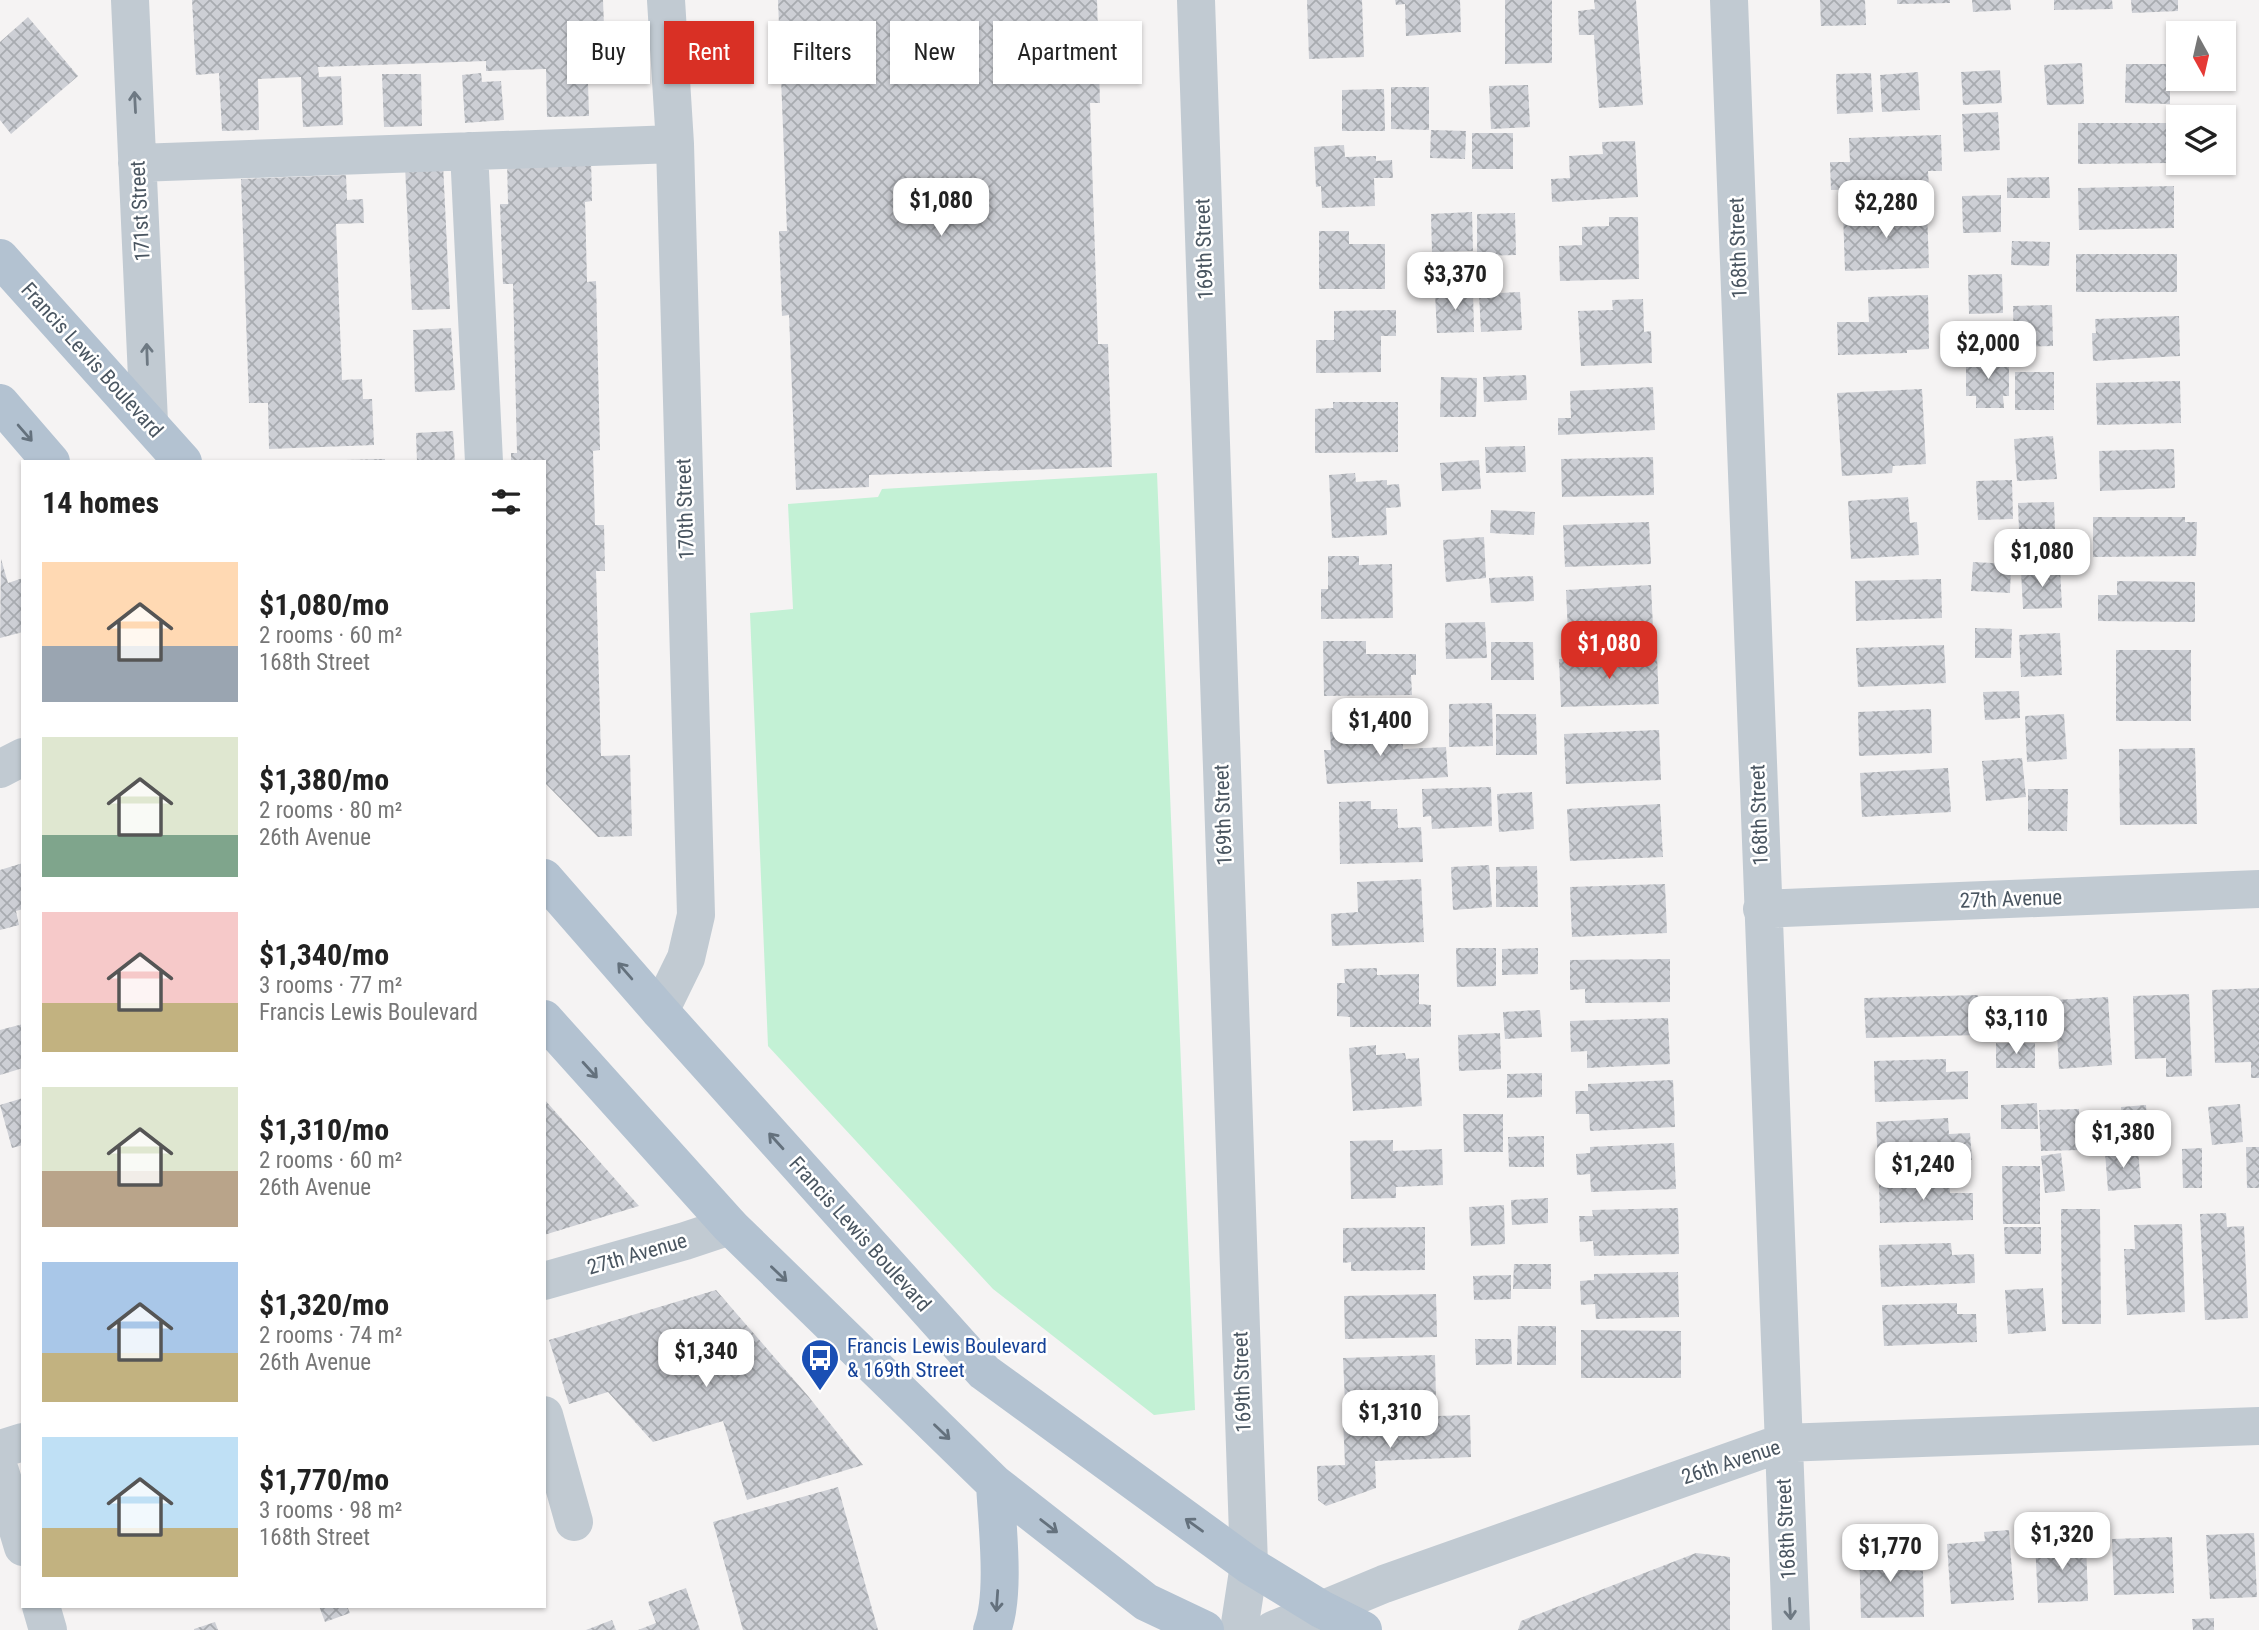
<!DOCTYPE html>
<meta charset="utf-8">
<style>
body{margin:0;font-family:"Roboto Condensed",sans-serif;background:#f2f2f2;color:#222;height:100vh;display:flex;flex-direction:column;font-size:26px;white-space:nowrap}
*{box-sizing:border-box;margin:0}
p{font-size:23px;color:#767676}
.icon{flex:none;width:38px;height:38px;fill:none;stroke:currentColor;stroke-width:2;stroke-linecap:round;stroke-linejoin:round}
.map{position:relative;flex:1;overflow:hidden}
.side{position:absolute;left:21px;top:460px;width:525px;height:1148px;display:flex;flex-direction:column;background:#fff;border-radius:0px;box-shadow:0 2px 5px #0004}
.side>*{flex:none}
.hud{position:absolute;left:567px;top:21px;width:665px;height:63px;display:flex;gap:14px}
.needle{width:46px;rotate:172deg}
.buttons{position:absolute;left:2166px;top:21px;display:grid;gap:14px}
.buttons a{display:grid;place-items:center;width:70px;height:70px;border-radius:0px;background:#fff;box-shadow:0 2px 5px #0004;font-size:35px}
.price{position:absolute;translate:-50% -60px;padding:0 16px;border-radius:14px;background:#fff;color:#222;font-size:23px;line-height:46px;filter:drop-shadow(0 2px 4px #0008)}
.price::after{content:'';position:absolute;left:50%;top:42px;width:21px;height:16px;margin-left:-10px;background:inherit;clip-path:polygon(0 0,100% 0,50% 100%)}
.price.on{background:#d93025;color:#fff}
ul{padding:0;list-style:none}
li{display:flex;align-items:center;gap:21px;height:175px;padding:0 21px}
li span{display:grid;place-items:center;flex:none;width:196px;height:140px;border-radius:0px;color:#555}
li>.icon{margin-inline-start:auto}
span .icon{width:84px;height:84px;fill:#fffc;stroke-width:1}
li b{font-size:30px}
h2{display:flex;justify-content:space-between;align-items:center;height:84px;padding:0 21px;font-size:30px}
.chip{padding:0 24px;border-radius:0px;background:#fff;box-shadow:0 2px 5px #0004;font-size:24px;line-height:63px}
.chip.on{background:#d93025;color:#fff}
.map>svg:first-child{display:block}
.grass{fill:#c3f1d5}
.building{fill:url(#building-cross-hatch)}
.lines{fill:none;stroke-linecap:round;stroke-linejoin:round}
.minor{stroke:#c1cad2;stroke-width:38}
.major{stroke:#b3c2d1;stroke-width:38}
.oneway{stroke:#6e7983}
.oneway2{stroke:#64717d}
.labels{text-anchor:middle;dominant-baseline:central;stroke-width:5;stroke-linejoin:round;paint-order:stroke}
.street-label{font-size:21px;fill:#4a5661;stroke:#fff}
.transit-label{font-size:21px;fill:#164399;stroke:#fff;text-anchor:start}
</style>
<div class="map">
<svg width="2259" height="1630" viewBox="0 0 2259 1630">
<defs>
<pattern id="building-cross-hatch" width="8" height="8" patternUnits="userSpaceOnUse" patternTransform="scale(1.75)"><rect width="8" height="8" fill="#cdcfd5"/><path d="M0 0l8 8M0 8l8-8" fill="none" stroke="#a8abb0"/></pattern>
</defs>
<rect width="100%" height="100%" fill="#f5f3f3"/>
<path class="grass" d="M1157,473l38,937 -41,5 -161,-126 -225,-243 -18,-433 43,-4 -5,-105 90,-7 4,-8z"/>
<path class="building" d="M192,0h411l3,82 -18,1 1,33 -42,1 -1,-48 -60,2v-10l-168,6 1,10 22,-1 2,49 -40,2 -2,-50 -23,1 -20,1 1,51 -37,1 -3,-58 -23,2z
M778,0h319l3,103h-10l8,241h10l4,123 -243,8v12l-73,3 -7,-175 -7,1 -3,-85h8z
M1307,0h55l2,57 -55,2z
M1395,0h65l1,32 -55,4 -1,-32 -9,1z
M1505,0h47v63l-47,1z
M1594,0h42l7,105 -44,3 -5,-73h-15l-1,-24 17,-2z
M1820,0h45l1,25 -45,1z
M1897,0h53v3l-53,1z
M1972,0h38l1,10 -38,2z
M2054,0h58l1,9 -59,1z
M2131,0h47v11l-46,2z
M28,17l50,59 -67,58 -11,-14v-78z
M2082,63l2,41 -37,1 -3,-40z
M2126,64h44v40l-45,-1z
M2000,70l2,33 -39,2 -2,-33z
M1918,72l2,38 -38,2 -2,-37z
M481,73l1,9 19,-1 3,39 -39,3 -3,-48z
M1871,73l2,39 -36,2 -1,-40z
M382,74h39l1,52 -38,1z
M1528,85l2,42 -39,2 -2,-43z
M1391,87h38v43l-38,-1z
M1384,89l1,42h-43v-41z
M1998,112l2,38 -36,2 -2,-38z
M2078,123h93v40l-93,1z
M1431,130l35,1 -1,28 -35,-1z
M1472,133h41v36h-41z
M1941,135l1,36h-14l1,17 -98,2 -1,-28h20l-1,-24z
M1635,141l3,56 -86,5 -1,-23 19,-1 -1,-22 34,-2 -1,-12z
M1344,145l1,12 31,-1v5l16,-1 1,18h-19l1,28 -53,2 -1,-22 -5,1 -2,-40z
M591,158l1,43 -7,1 2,80 9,-1 4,169 -7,1 2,74h9l1,46h-9l5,185 29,-1 2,81 -34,1 -54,-55v-320h-33v-9h6l-4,-169h-10l-3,-80h8l-1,-44z
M443,164l7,145 -38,1 -7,-144z
M346,175l1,25 16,-1 1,24 -28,1 6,156 20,-1 1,20h9l2,46 -105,4 -1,-46h-19l-8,-224z
M2049,177l1,21h-43v-20z
M2174,186v42l-95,2 -1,-42z
M2001,195v37l-38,1 -1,-37z
M1927,210l2,58 -84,3 -2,-59z
M1472,212l1,39 -41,1 -1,-38z
M1515,213l1,42 -39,1v-42z
M1609,217h29l1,62 -79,2 -1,-35 23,-1v-18l27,-1z
M1319,231h30v13h36v45h-66z
M2012,241l38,1 -1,24 -38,-1z
M2076,254h101v38h-101z
M2002,274l1,39 -34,1 -1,-39z
M1473,292l1,40 -37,1 -2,-40z
M1520,292l2,38 -41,2 -2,-38z
M1928,295l1,54 -22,1v3l-69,2 -1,-33h32l-1,-25z
M1643,299l1,33 7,-1 1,32 -71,3 -3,-55 35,-1 -1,-10z
M2052,305l1,41 -39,1 -1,-41z
M1396,310v26h-15v36l-65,1v-33h18v-29z
M2179,316l1,40 -87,5 -1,-28h4l-1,-14z
M451,328l4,62 -40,2 -2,-62z
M2009,358v38h-6l1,12h-28v-12h-10v-37z
M2015,372h39v38h-39z
M1526,375l1,25 -43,2 -1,-25z
M1441,377l36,1 -1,39h-36z
M2180,381l1,42 -84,2 -1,-42z
M1653,387l2,43 -97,5v-17h13l-1,-27z
M1922,389l4,75 -33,2 -1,7 -50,3 -5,-83z
M1333,402h65v50l-83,1v-44l18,-1z
M453,431l2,31h-38l-1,-29z
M2053,436l4,43 -40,2 -3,-42z
M1525,446l1,26 -40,1 -1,-26z
M2174,449l1,39 -75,3 -1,-40z
M1653,457l1,38 -92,2 -1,-38z
M385,459v3h-39v-2z
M1479,460l2,29 -39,2 -2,-28z
M1355,473l1,9 31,-2v5l12,-1 2,23 -15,1 1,27 -55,3 -3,-63z
M2012,480l1,39 -35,1 -2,-39z
M1908,497l2,26 7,-1 2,33 -68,4 -3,-58z
M2054,502l1,27 -36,2 -1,-28z
M1491,510l44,2 -1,23 -44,-2z
M2093,517h92v5h12l-1,34 -103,1z
M1649,522l2,42 -86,3 -2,-42z
M1484,537l2,41 -40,4 -3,-42z
M1328,556h31v9l33,-1 1,54 -72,1v-30h7z
M1,559l7,24 15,-5v54l-23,6z
M1973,562l38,2 -1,29 -39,-2z
M2060,568l2,40 -39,1 -2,-39z
M1533,576l1,25 -43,2 -2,-25z
M1941,579l1,39 -86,3 -1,-40z
M2117,581l78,1v40l-97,-1v-26h19z
M1651,585l2,43 -85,5 -2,-43z
M1485,622l2,36 -41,1 -1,-36z
M1975,628l37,1 -1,29h-36z
M2060,633l2,42 -41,2 -2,-42z
M1323,641h43v13h50v21h-5l1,20 -88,1z
M1491,642h42l1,38h-43z
M1944,645l2,38 -88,4 -2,-39z
M2116,650h75v71h-75z
M1657,656l2,48 -98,3 -2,-48z
M2019,691l1,27 -35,2 -2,-28z
M1492,703l1,43 -44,1v-43z
M1931,709l1,44 -73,3 -1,-44z
M1496,714h40l1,41h-41z
M2064,714l3,45 -40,3 -2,-46z
M1402,727l1,22 43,-2 2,30 -121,7 -3,-34h7l-1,-18z
M1659,730l2,50 -95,4 -2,-50z
M2195,748l2,76 -77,1 -1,-76z
M2022,758l4,39 -40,4 -4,-40z
M1948,768l3,44 -89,5 -2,-44z
M1491,787l1,39 -60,3 -1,-13 -8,1 -1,-28z
M2028,789h40l-1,42h-39z
M1532,792l2,37 -35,3 -2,-38z
M1371,801v8h26l1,19 23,-1 2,35 -83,2 -1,-62z
M1660,804l3,53 -93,4 -3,-52z
M23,863v46l-7,2 3,14 -19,5v-60z
M1489,865l3,42 -39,3 -2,-43z
M1537,866l1,41h-42v-40z
M1421,879l3,63 -92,4 -1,-32 27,-2 -1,-30z
M1665,884l2,49 -95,4 -2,-50z
M1456,948h40v38l-39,1z
M1538,948v26l-36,1v-26z
M1670,959v43l-85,1v-14l-15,1v-30z
M1377,968v7l42,-1v30l12,1v22h-81v-10l-13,-1v-33h8l-1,-14z
M2259,988v90h-8v-16l-36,1 -3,-73z
M2189,994l3,82 -26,1v-19l-31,1 -2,-63z
M1978,995l1,40 -113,3 -2,-40z
M2108,997l4,68 -53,4 -4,-69z
M1540,1010l2,27 -37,2 -2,-27z
M1668,1018l2,46 -83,4v-17l-16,1 -1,-31z
M23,1024v44l-23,7v-45z
M1500,1033l1,36 -42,2 -1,-36z
M1996,1043h39v25h-39z
M1376,1045v10l29,-2 1,6 13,-1 3,48 -69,5 -4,-63z
M1946,1059v13l22,-1v28l-93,3 -1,-41z
M1542,1073v24l-35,1v-24z
M1673,1080l2,47 -85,4 -1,-17h-13l-1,-23h13v-7z
M23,1098v47l-11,3 -12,-43z
M544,1099l95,107 -95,29z
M2037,1103l1,26h-37v-24z
M2240,1104l3,38 -31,3 -4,-38z
M2146,1105l3,41 -25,2 -3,-41z
M2079,1109l1,41 -39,1 -2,-41z
M1463,1114h40v38h-39z
M1948,1118l1,16 21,-1 2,27 -94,5 -2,-43z
M1544,1136v31h-35l-1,-30z
M1393,1140v11l49,-2 1,36 -47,2v11l-45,1 -1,-58z
M1674,1143l2,46 -85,3 -1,-18 -13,1 -1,-21 14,-1v-6z
M2246,1147h13v41h-12z
M2202,1148v40h-19l-1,-39z
M2138,1149l3,39 -33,3 -3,-39z
M2061,1153l4,38 -20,2 -4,-37z
M2002,1166h38v58h-37z
M1949,1180l1,13h23v27l-93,3 -1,-42z
M1548,1198v25l-36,2 -1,-25z
M1504,1205l1,39 -34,2 -2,-39z
M1678,1208l1,46 -85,2 -1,-15 -13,1 -1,-26h14l-1,-6z
M2061,1209h39l1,115h-39z
M2226,1213l1,14 17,-1 4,92 -43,2 -5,-106z
M2182,1224l3,88 -58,3 -3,-66h11l-1,-24z
M1425,1227v43l-74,1v-9l-8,1v-35z
M2004,1227h37v27h-36z
M1951,1243l1,12 22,-1 1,29 -94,4 -2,-42z
M1514,1264h37v25h-38z
M1678,1272l1,45 -83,2 -1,-15 -14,1 -1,-24 14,-1v-6z
M1511,1275v24l-37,1 -1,-24z
M2043,1288l3,43 -38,3 -3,-44z
M716,1290l92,106 55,69 -116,35 -24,-79 -70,21 -45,-50 -39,12 -20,-64z
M1436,1294l1,43 -92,2 -1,-43z
M1957,1303v11h19l1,28 -93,4 -2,-41z
M1518,1326h38v39h-39z
M1581,1330l100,1v47h-100z
M1475,1339h36l1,25 -36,1z
M1435,1355l1,45 -91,3 -2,-45z
M1470,1415l1,42 -96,4 1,27 -50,18 -8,-6 -1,-34 28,-1 -2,-46z
M838,1487l40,143h-135l-30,-108z
M2009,1530l5,70 -63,4 -4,-60 38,-3 -1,-9z
M2254,1533l3,64 -47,2 -4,-64z
M2172,1537l2,56 -60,2 -2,-56z
M2086,1541l2,60 -50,2 -3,-61z
M1910,1546v25h13l1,46 -63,1 -2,-71z
M1696,1553l34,4v73h-212l3,-9z
M686,1588l14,42h-62l18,-7 -8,-21z
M319,1606h28l3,7 -25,9z
M2214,1618v12h-21l-1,-11z
M612,1620l4,10h-30z
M215,1622l3,8h-24v-1z"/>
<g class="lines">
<path class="minor" d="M130,0l19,422
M1196,0l53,1565 -10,65
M1729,0l62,1630
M469,151l15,311
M137,163l538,-19
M0,769l23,-12
M1762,909l497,-20
M660,1011l26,-53 10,-43 -21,-771 -9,-144
M544,1281l141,-40 45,-15
M544,1415l30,107
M0,1449l23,-7
M0,1471l23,76
M41,1606l7,24
M1273,1630l111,-46 398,-141 477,-17"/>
<path class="major" d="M0,258l183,204
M0,403l51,59
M544,878l116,133 324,361 265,193 72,44 42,21
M544,1019l186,207 265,258 151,118 59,28
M992,1630c14,-35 5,-106 3,-146"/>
</g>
<defs><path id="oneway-shaft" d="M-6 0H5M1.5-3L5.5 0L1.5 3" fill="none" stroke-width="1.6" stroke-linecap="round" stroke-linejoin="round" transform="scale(1.75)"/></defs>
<g class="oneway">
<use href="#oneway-shaft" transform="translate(135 102) rotate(-93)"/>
<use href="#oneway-shaft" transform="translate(147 354) rotate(-92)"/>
<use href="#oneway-shaft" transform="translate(1790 1609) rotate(87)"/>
</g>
<g class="oneway2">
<use href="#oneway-shaft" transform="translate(25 433) rotate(49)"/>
<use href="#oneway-shaft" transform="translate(625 971) rotate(-131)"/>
<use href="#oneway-shaft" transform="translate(590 1070) rotate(48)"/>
<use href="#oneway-shaft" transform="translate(776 1141) rotate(-132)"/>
<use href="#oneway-shaft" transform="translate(779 1274) rotate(44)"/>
<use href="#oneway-shaft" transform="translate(942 1432) rotate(44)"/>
<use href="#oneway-shaft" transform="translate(1194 1525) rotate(-144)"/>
<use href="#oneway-shaft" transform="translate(1049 1526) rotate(38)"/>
<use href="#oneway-shaft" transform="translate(997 1601) rotate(94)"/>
</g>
<defs>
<symbol id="bus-pin" viewBox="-11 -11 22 30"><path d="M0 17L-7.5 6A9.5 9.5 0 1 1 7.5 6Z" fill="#1a4fb4" stroke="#fff"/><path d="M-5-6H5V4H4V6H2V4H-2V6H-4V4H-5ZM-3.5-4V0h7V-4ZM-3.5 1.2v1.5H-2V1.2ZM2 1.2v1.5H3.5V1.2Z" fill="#fff"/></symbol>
</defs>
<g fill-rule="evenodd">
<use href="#bus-pin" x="798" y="1336" width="44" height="60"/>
</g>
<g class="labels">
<g class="street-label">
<text transform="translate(140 211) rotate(-93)">171st Street</text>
<text transform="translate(1738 248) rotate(-92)">168th Street</text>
<text transform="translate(1204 249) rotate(-92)">169th Street</text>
<text transform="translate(92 360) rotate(48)">Francis Lewis Boulevard</text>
<text transform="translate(685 509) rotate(-92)">170th Street</text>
<text transform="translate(1223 815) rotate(-92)">169th Street</text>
<text transform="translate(1759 815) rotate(-92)">168th Street</text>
<text transform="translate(2011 899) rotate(-2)">27th Avenue</text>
<text transform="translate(860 1234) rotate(48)">Francis Lewis Boulevard</text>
<text transform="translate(637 1254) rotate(-16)">27th Avenue</text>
<text transform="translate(1242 1382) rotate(-92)">169th Street</text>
<text transform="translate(1731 1462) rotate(-18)">26th Avenue</text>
<text transform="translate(1786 1529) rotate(-93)">168th Street</text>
</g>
<g class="transit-label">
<text x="847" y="1346">Francis Lewis Boulevard<tspan x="847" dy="24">&amp; 169th Street</tspan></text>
</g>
</g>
</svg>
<div class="buttons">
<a><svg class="needle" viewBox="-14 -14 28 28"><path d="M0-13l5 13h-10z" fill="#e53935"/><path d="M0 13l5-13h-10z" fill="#767676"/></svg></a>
<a><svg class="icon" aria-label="layers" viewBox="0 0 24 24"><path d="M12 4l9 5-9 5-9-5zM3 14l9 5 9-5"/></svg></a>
</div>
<b class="price" style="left:941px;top:238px">$1,080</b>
<b class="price" style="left:1886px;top:240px">$2,280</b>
<b class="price" style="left:1455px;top:312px">$3,370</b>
<b class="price" style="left:1988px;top:381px">$2,000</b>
<b class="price" style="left:2042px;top:589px">$1,080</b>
<b class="price on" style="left:1609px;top:681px">$1,080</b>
<b class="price" style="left:1380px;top:758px">$1,400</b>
<b class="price" style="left:2016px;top:1056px">$3,110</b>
<b class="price" style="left:2123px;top:1170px">$1,380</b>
<b class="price" style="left:1923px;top:1202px">$1,240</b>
<b class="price" style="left:706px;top:1389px">$1,340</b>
<b class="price" style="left:1390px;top:1450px">$1,310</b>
<b class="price" style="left:2062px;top:1572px">$1,320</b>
<b class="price" style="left:1890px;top:1584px">$1,770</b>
<div class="hud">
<a class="chip">Buy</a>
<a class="chip on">Rent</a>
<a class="chip">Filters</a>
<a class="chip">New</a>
<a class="chip">Apartment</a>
</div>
<section class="side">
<h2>14 homes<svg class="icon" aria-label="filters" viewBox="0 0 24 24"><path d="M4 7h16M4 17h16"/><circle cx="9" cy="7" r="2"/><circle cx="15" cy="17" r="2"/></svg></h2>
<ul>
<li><span style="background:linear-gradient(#ffd9b3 60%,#9aa5b1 0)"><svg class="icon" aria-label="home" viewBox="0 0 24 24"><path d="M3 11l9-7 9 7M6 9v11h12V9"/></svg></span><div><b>$1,080/mo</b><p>2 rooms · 60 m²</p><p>168th Street</p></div></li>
<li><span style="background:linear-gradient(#dfe7d0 70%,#7fa58c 0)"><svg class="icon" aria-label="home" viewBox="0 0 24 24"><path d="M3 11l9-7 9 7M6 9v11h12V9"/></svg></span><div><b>$1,380/mo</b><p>2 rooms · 80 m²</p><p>26th Avenue</p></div></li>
<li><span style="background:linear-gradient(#f6c9c9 65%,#c2b280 0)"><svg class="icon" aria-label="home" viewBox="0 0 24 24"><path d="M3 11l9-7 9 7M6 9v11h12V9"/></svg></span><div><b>$1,340/mo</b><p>3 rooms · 77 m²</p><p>Francis Lewis Boulevard</p></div></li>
<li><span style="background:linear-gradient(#dfe7d0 60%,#b9a48a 0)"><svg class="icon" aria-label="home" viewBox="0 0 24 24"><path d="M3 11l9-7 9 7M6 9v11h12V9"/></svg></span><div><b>$1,310/mo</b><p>2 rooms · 60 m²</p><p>26th Avenue</p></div></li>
<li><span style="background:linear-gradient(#a9c7e8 65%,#c2b280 0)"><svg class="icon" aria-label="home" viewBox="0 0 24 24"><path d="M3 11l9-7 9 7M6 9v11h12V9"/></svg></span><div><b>$1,320/mo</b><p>2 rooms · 74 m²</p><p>26th Avenue</p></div></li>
<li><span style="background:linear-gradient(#bfe0f5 65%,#c2b280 0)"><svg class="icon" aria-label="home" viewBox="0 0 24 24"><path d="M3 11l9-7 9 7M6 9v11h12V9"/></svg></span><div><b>$1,770/mo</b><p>3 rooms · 98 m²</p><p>168th Street</p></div></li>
</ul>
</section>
</div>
